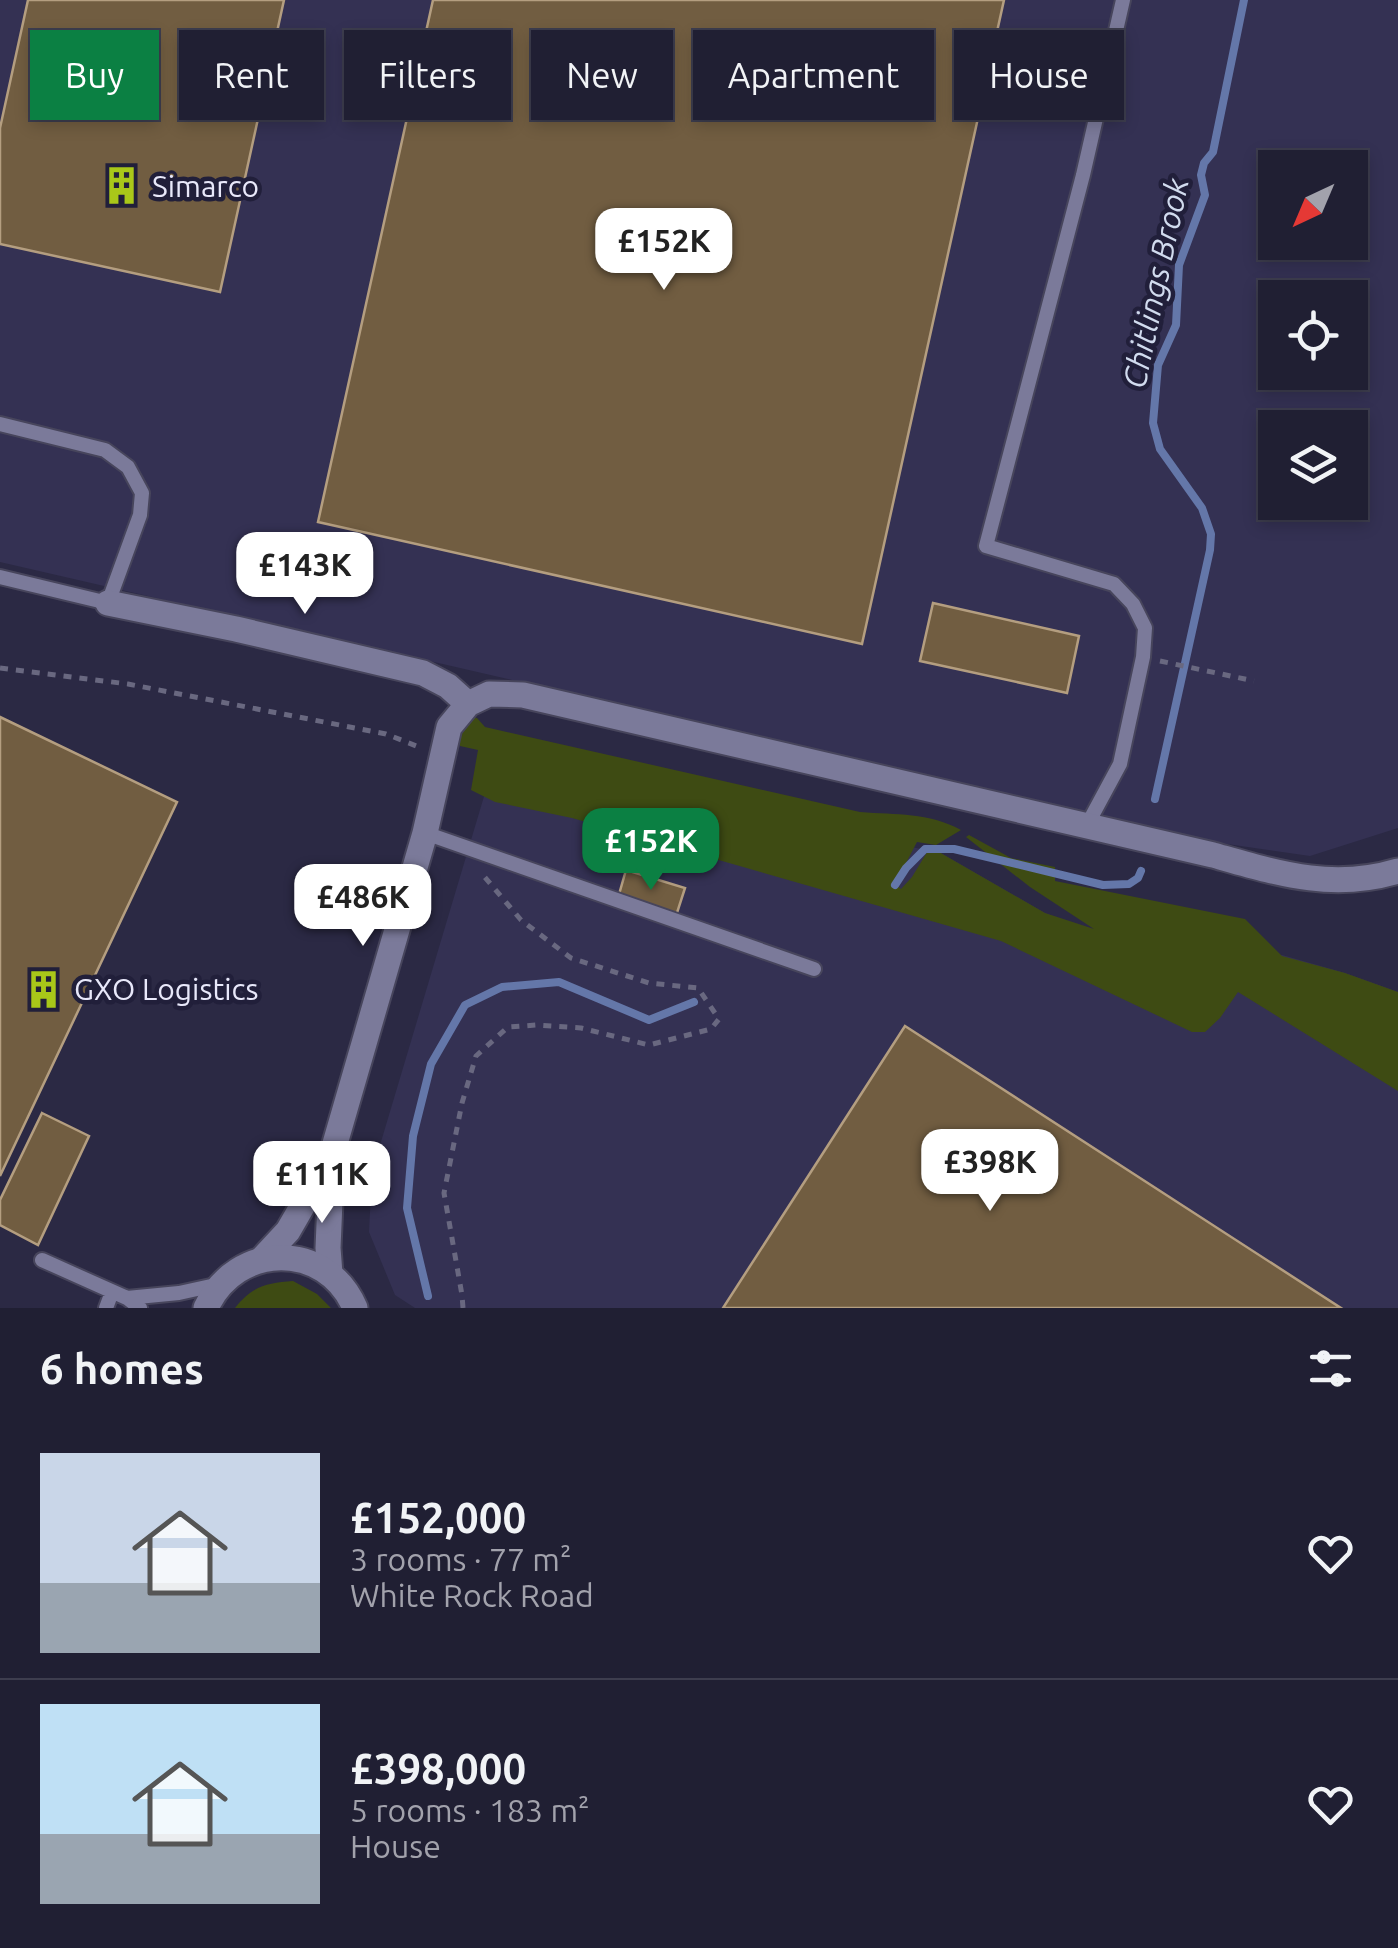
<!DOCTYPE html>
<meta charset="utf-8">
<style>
body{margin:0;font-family:Ubuntu,sans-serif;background:#2d2c3f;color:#f1f3f6;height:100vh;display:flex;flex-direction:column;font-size:38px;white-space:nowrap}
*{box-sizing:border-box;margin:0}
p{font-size:32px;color:#a2a2ac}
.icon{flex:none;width:55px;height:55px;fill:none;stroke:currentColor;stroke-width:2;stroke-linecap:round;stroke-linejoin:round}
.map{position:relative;height:1308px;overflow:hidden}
.panel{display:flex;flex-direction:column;background:#201f33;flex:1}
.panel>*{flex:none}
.banner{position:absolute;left:30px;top:30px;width:1340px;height:90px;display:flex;gap:20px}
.needle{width:65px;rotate:224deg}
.controls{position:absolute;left:1258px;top:150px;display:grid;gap:20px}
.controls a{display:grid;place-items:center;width:110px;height:110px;border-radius:0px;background:#201f33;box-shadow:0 5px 15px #0003,0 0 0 2px #3d3d4e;font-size:50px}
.price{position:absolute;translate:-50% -85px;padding:0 22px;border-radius:20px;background:#fff;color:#222;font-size:32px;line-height:65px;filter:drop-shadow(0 2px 5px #0008)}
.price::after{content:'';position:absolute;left:50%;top:60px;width:30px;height:22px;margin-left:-15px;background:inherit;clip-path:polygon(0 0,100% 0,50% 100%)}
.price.active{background:#0b8043;color:#fff}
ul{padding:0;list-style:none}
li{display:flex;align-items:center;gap:30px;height:250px;padding:0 40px}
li+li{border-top:2px solid #3d3d4e}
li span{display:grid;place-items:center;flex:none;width:280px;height:200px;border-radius:0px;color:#555}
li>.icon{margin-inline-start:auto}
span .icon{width:120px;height:120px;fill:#fffc;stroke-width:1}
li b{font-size:42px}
h2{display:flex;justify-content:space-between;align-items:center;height:120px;padding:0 40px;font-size:42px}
.tag{padding:0 35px;border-radius:0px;background:#201f33;box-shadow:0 5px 15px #0003,0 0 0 2px #3d3d4e;font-size:35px;line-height:90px}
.tag.active{background:#0b8043;color:#fff}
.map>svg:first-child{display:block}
.built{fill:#343153;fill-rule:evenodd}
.green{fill:#3e4b13}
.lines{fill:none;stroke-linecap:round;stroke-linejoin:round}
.stream{stroke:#6477a9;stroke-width:8}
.building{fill:#715d41;stroke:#b49e80;stroke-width:2.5}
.lane-casing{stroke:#47455c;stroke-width:18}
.street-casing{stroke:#47455c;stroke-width:29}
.secondary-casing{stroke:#47455c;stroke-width:29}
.path{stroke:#696880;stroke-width:5;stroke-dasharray:8 8;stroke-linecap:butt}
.lane{stroke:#7b7a9a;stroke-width:14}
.street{stroke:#7b7a9a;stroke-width:25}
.secondary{stroke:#7b7a9a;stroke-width:25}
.labels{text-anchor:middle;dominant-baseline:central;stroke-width:9;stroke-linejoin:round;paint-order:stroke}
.poi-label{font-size:30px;fill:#e8e8fa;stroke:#211f3a;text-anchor:start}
.water-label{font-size:32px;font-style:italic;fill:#d1dbee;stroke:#211f3a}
</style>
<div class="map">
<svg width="1398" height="1308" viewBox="0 0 1398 1308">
<rect width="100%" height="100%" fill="#2b2944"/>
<path class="built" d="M0,0h1398v828l-88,28 -90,-13 -1220,-281zM1275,168h75v74h-75zM1275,298h75v74h-75zM1275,428h75v74h-75z
M491,773l448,79 106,61 29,11 38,11 51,9 119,11 63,18 53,19v316h-983l-20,-13 -26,-63 3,-60z"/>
<path class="green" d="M460,714l17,4 8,9 375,85c37,3 68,0 101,18l-25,15 -19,-3 -22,42 6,5 11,-12 17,-28 10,3 106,61 49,16 -64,-42 -64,-50 3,-2 42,23 44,9v14l190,38 37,37 63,17 53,19v99l-160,-99 -18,26 -15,14h-13l-191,-91 -429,-123 -77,-16 -24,-12 7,-40 -18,-4z
M293,1281l24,13 14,14h-96c17,-22 32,-25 58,-27z"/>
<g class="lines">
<path class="stream" d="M1155,799l55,-249 1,-16 -9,-26 -42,-59 -7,-26 5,-58 18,-40 3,-60 26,-70 -4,-20 3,-12 9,-11 31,-152
M895,885l11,-17 19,-19h29l149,36 26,-1 9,-6 3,-7
M428,1296l-21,-88 6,-72 18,-72 34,-59 37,-18 57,-5 90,38 45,-18"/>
</g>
<path class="building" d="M28,0h256l-64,292 -220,-48v-116z
M433,0h571l-142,644 -544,-122z
M933,603l146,33 -12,57 -147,-32z
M0,717l177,85 -177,374z
M626,870l59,18 -9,28 -58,-18z
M905,1026l436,282h-618z
M42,1113l47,23 -51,109 -38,-20v-25z"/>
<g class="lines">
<defs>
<path id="lane" d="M0,424l105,26 23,17 14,26 -2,22 -32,88 -108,-26
M1086,827l34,-63 23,-107 2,-29 -12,-24 -19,-20 -128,-38 97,-371 40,-175
M425,833l389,136
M42,1260l85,38 13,10
M127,1298l52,-5 41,-9
M106,1308l6,-16"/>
<path id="street" d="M108,603l128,26 187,44 25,13 20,18
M262,1259l26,-28 41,-71
M330,1274l-2,-26 4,-94 93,-321 24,-106 19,-23 21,-10 34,1 690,160c64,18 119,36 185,16"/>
<path id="secondary" d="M206,1308c30,-66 120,-68 149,0"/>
</defs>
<use href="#lane" class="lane-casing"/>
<use href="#street" class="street-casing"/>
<use href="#secondary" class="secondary-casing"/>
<path class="path" d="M1160,661l94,20
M0,668l128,16 258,50 33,13
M463,1308l-1,-13 -18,-102 18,-90 14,-47 32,-29 29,-2 44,3 68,17 62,-16 8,-10 -21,-31 -49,-5 -78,-25 -50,-38 -38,-45"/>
<use href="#lane" class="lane"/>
<use href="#street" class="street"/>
<use href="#secondary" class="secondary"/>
</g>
<defs>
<symbol id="building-bare" viewBox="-9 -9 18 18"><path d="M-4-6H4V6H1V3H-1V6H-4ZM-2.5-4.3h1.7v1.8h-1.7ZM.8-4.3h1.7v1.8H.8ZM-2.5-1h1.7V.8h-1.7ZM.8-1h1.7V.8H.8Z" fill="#a9c719" stroke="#211f3a" stroke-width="2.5" paint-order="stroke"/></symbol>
</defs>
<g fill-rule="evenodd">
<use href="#building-bare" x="94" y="158" width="55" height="55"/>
<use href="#building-bare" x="16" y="962" width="55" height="55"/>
</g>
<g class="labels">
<g class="poi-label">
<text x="152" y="186">Simarco</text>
<text x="74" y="989">GXO Logistics</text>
</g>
<g class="water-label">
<text transform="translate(1155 283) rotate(-78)">Chitlings Brook</text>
</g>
</g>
</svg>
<div class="controls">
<a><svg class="needle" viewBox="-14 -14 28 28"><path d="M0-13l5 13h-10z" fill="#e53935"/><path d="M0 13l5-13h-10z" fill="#a2a2ac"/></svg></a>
<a><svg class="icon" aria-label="locate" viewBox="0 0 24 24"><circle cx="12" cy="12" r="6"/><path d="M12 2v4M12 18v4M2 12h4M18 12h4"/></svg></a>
<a><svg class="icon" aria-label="layers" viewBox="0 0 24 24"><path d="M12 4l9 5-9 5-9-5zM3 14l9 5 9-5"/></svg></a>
</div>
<b class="price" style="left:664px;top:293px">£152K</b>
<b class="price" style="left:305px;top:617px">£143K</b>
<b class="price active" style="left:651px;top:893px">£152K</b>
<b class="price" style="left:363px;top:949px">£486K</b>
<b class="price" style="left:990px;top:1214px">£398K</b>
<b class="price" style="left:322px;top:1226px">£111K</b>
<div class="banner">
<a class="tag active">Buy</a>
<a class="tag">Rent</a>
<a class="tag">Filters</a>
<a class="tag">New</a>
<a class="tag">Apartment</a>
<a class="tag">House</a>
</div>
</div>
<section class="panel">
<h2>6 homes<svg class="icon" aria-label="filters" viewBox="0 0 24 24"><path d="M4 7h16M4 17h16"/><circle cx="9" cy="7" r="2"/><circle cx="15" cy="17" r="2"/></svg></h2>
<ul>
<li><span style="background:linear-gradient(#c9d6e8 65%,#9aa5b1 0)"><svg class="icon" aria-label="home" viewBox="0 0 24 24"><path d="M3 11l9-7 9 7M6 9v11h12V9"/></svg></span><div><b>£152,000</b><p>3 rooms · 77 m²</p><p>White Rock Road</p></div><svg class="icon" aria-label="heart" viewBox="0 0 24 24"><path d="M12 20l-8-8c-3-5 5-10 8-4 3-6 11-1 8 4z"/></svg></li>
<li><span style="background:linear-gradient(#bfe0f5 65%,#9aa5b1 0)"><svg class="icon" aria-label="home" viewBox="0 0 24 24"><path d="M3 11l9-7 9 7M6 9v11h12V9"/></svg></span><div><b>£398,000</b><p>5 rooms · 183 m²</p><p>House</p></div><svg class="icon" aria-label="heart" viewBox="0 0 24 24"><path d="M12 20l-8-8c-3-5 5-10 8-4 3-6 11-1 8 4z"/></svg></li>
</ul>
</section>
